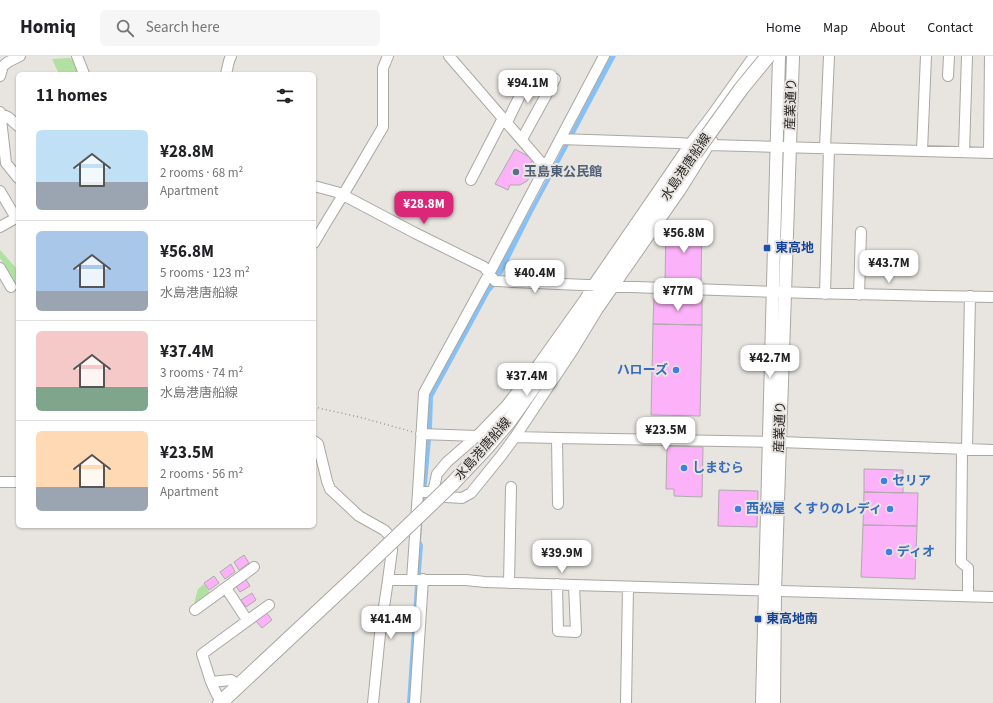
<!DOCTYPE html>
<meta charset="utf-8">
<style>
body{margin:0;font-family:"Source Sans 3","Noto Sans JP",sans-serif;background:#f6f6f6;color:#202124;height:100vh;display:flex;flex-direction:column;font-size:15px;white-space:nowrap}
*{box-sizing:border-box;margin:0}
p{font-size:13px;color:#757577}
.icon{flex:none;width:22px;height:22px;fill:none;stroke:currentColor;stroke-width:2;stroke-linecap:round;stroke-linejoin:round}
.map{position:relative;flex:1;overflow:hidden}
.sheet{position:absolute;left:16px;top:16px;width:300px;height:456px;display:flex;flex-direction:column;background:#fff;border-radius:6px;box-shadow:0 1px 3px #0004}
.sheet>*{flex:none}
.price{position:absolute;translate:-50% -34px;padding:0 9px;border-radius:8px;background:#fff;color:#222;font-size:13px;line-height:26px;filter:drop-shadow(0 1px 2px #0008)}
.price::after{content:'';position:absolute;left:50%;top:24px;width:12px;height:9px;margin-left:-6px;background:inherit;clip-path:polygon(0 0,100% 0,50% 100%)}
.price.current{background:#db2777;color:#fff}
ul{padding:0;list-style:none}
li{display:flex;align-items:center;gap:12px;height:100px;padding:0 20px}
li+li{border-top:1px solid #e0e0e0}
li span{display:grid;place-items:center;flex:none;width:112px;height:80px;border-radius:6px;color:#555}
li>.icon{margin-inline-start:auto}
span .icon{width:48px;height:48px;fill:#fffc;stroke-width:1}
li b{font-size:17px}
h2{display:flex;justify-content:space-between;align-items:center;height:48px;padding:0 20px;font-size:17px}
header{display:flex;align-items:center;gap:24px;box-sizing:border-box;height:56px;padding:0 20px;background:#fff;border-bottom:1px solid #e0e0e0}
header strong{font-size:19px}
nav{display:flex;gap:22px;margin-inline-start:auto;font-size:14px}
.search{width:280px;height:36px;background:#f6f6f6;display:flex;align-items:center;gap:10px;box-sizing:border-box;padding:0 14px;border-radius:6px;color:#757577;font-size:15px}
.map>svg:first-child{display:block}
.green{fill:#b1e1a0}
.water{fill:#85c0f6}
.building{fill:#fcb2f9;stroke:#aeaaad}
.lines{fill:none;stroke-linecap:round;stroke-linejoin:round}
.minor-casing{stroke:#aaa8a3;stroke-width:12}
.tertiary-casing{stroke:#aaa8a3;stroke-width:14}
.secondary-casing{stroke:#aaa8a3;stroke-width:16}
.path{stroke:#9b9995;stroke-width:1.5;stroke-dasharray:1 3;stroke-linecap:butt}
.minor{stroke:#fff;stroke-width:10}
.tertiary{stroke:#fff;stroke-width:12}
.secondary{stroke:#fff;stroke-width:14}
.secondary-bridge-casing{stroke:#aaa8a3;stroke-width:16;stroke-linecap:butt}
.secondary-bridge{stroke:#fff;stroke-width:14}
.service-dot{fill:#5c6f8a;stroke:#e8e5e0;stroke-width:1.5}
.transit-dot{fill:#1a4fb4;stroke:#e8e5e0;stroke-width:1.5}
.shop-dot{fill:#3f7fe0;stroke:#e8e5e0;stroke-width:1.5}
.labels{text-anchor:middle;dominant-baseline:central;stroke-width:4;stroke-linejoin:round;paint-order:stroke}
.street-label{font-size:13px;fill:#282725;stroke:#e8e5e0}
.service-label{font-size:13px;font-weight:bold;fill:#4e5e75;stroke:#e8e5e0;text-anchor:start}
.transit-label{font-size:13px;font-weight:bold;fill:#164399;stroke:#e8e5e0;text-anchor:start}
.shop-label{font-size:13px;font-weight:bold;fill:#366cbe;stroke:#e8e5e0;text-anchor:start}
</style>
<header>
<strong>Homiq</strong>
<div class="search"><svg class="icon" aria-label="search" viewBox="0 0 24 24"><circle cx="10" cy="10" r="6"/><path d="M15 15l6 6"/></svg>Search here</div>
<nav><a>Home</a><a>Map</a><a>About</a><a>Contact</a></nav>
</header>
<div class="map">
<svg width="993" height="647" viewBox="0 0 993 647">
<rect width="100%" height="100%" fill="#e8e5e0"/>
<path class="green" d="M69,2l8,4 5,12h-23l-7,-15z
M0,194l18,20v17l-18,-29z
M204,528l6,9 -17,14 5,-18z"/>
<path class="water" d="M610,0h6l-41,77 -5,10 -37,69 -36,72 -7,8 -57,105 -1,31 -5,55 -3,20 -3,38 2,4 -12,158h-4l18,-265 2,-7 1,-34 57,-107 10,-16 52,-96z"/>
<path class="building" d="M515,93l18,10 -4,7v12l-2,3 -7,4h-10l-2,5 -13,-6z
M666,169l36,1 -1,57 -36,-1z
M654,242l48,1v26l-49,-1z
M653,268l49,1 -2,91 -49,-1z
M667,390l36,1 -1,50 -28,-1v-7h-8z
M864,413l39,1v23l-39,-1z
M719,434l39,1 -1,36 -39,-1z
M864,436l54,1 -1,33 -54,-1z
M863,469l54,1 -2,53 -54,-2z
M244,499l5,8 -10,7 -5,-8z
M231,508l4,8 -10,7 -5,-7z
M214,520l5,7 -10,7 -5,-7z
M245,522l5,8 -10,6 -5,-7z
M252,537l4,7 -10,7 -5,-7z
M266,556l6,8 -10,8 -7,-8z"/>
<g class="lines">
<defs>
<path id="minor" d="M77,0l7,18
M449,0l96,111
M604,0l-115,218 -65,119 -6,99 -6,88h54l19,2 89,3 419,12
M226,18l3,-13 2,-5
M0,20l3,-10 5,-4 12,-6
M948,20l1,-20
M0,56l1,2v5l5,44 12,15
M1,58l7,3 10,9
M507,66l22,-45
M522,83l33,-60
M560,83l117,4 32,2 284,8
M825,92l4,-92
M922,95l4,-95
M964,96l3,-96
M989,97l1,-97
M471,124l32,-62
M314,130l26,7 3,2 72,38 69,34 11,14c166,8 332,13 498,16
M0,135l16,27 -16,9
M314,187l13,-22 16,-26 40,-68v-59l5,-12
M0,212l11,19
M825,238l4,-146
M859,239l2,-63
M421,378l56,2 2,1
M515,381l42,1 223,4 213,8
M557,382l1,66
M314,385l4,3 9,37 3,8 29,27 25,14 5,5 3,15 -4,30
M962,393l-1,113 7,6v28
M967,393l3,-153
M0,426h18
M418,436h15l13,5 16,1 9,-5 30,-37 14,-19 58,-87 25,-41 82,-118 32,-51
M433,436l4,-18 10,-12 30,-26 29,-30 32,-41 47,-66 8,-14 97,-141 25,-33 39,-55
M509,527l2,-96
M557,528l1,47 18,1 -2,-47
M226,532l21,32
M195,554l59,-43
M211,626l20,-2 8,5
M217,639l-6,-13 -9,-28 67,-49
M373,647l7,-69 8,-54h24
M415,647l8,-124
M626,647l2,-116"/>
<path id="tertiary" d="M762,647l17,-647
M774,647l1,-112 5,-149 13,-386"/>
<path id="secondary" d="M452,428l35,-37 23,-27 95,-134 90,-133
M220,647l138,-129"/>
</defs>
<use href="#minor" class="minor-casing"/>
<use href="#tertiary" class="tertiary-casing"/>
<use href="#secondary" class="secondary-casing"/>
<path class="path" d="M314,351l45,10 54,15"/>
<use href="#minor" class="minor"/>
<use href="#tertiary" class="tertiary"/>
<use href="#secondary" class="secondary"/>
<defs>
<path id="secondary-bridge" d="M695,97l46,-64 27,-33
M358,518l94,-90"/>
</defs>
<use href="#secondary-bridge" class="secondary-bridge-casing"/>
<use href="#secondary-bridge" class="secondary-bridge"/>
</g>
<circle class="service-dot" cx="516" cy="116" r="4"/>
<g class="transit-dot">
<rect x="763" y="188" width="8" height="8" rx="2"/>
<rect x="754" y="559" width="8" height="8" rx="2"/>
</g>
<g class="shop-dot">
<circle cx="676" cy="314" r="4"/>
<circle cx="684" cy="412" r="4"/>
<circle cx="884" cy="425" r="4"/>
<circle cx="738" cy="453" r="4"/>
<circle cx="890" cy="453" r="4"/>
<circle cx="889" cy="496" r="4"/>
</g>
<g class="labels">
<g class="street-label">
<text transform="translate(791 48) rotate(-88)">産業通り</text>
<text transform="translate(686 111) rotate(-56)">水島港唐船線</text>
<text transform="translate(780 371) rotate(-88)">産業通り</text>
<text transform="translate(483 393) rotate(-49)">水島港唐船線</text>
</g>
<g class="service-label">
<text x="524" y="116">玉島東公民館</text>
</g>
<g class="transit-label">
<text x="775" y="192">東高地</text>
<text x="766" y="563">東高地南</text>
</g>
<g class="shop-label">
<text x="668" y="314" text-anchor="end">ハローズ</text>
<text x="692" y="412">しまむら</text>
<text x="892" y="425">セリア</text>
<text x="746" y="453">西松屋</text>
<text x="882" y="453" text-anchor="end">くすりのレディ</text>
<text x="897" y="496">ディオ</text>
</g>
</g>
</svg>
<b class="price" style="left:528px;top:48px">¥94.1M</b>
<b class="price current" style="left:424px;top:169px">¥28.8M</b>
<b class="price" style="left:684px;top:198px">¥56.8M</b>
<b class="price" style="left:889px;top:228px">¥43.7M</b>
<b class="price" style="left:535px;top:238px">¥40.4M</b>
<b class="price" style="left:678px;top:256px">¥77M</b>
<b class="price" style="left:770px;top:323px">¥42.7M</b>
<b class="price" style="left:527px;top:341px">¥37.4M</b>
<b class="price" style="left:666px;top:395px">¥23.5M</b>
<b class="price" style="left:562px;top:518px">¥39.9M</b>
<b class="price" style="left:391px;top:584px">¥41.4M</b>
<section class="sheet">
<h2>11 homes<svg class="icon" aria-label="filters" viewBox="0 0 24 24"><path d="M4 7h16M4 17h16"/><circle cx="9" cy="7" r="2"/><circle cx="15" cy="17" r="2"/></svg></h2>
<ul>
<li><span style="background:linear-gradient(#bfe0f5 65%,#9aa5b1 0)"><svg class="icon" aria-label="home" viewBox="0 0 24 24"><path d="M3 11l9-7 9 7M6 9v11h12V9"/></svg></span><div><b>¥28.8M</b><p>2 rooms · 68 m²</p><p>Apartment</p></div></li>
<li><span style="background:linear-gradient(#a9c7e8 75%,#9aa5b1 0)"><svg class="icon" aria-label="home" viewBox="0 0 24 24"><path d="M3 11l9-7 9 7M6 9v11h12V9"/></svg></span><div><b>¥56.8M</b><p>5 rooms · 123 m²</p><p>水島港唐船線</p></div></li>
<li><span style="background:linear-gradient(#f6c9c9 70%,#7fa58c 0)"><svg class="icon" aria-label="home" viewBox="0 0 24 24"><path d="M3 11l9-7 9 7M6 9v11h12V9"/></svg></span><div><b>¥37.4M</b><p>3 rooms · 74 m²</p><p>水島港唐船線</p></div></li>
<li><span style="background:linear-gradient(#ffd9b3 70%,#9aa5b1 0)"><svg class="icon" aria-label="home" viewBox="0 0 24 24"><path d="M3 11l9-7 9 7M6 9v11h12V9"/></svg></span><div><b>¥23.5M</b><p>2 rooms · 56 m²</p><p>Apartment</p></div></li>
</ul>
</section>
</div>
